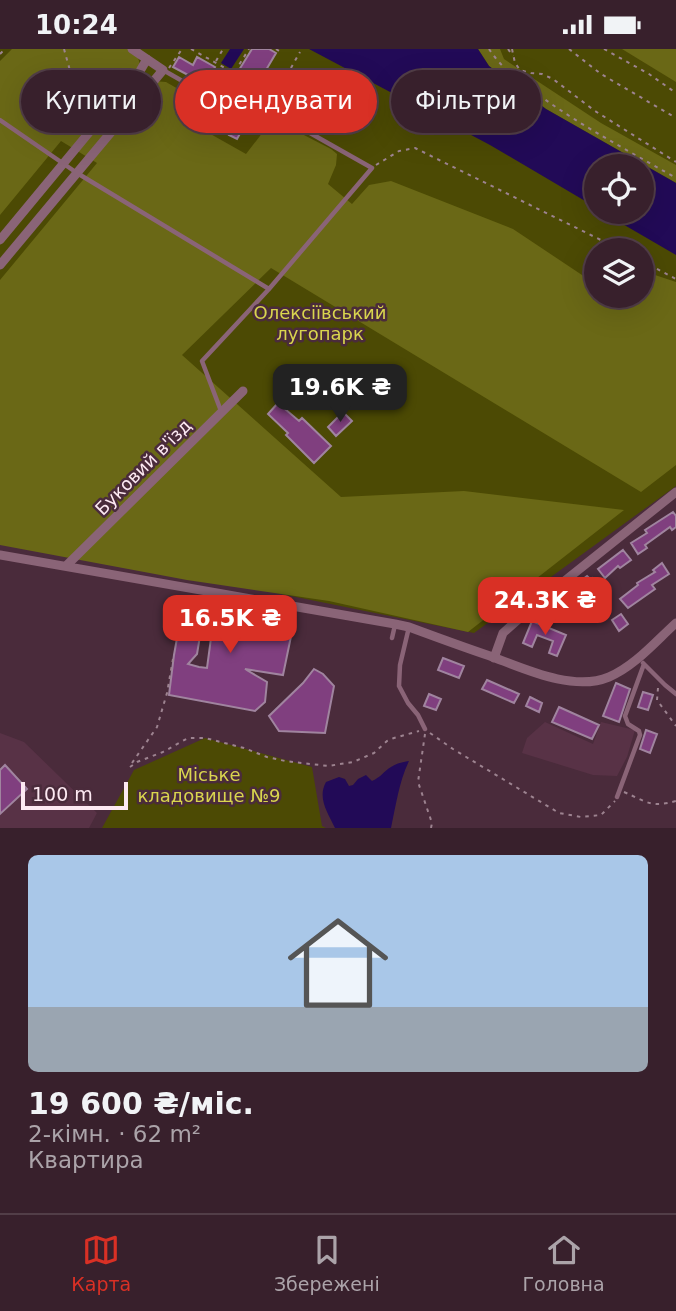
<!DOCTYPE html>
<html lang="uk">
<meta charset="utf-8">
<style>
body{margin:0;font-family:"DejaVu Sans",sans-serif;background:#3f2834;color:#f1f3f6;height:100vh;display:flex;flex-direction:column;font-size:26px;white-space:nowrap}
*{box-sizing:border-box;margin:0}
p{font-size:23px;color:#aba3a9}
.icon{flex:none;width:38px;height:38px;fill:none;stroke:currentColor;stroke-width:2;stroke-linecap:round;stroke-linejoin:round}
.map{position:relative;height:779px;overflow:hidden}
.details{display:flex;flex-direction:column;background:#38202c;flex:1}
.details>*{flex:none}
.guide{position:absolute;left:21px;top:21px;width:635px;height:63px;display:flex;gap:14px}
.fabs{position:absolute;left:584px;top:105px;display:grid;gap:14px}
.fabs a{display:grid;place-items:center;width:70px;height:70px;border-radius:50%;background:#38202c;box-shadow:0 7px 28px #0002,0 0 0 2px #523e48;font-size:35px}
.scale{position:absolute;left:21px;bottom:18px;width:107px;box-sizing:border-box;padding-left:7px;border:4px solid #fde9f2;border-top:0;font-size:19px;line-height:24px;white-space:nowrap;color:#fde9f2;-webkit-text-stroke:5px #4a2b3b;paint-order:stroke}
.price{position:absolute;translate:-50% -60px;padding:0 16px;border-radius:14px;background:#d93025;color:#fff;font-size:23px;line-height:46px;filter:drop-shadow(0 2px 4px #0008)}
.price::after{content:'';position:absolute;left:50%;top:42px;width:21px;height:16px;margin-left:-10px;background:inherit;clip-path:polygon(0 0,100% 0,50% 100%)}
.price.selected{background:#222;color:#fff}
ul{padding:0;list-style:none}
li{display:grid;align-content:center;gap:14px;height:371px;padding:0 28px}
li span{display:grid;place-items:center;height:217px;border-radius:10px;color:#555}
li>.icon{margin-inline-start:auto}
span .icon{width:126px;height:126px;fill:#fffc;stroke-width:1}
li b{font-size:30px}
.tag{padding:0 24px;border-radius:32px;background:#38202c;box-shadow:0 7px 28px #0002,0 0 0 2px #523e48;font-size:24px;line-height:63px}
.tag.selected{background:#d93025;color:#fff}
.status{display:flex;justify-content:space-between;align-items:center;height:49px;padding:0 35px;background:#38202c;direction:ltr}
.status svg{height:19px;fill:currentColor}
.menu{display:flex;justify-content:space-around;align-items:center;height:98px;border-top:2px solid #523e48;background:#38202c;font-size:19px;color:#aba3a9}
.menu a{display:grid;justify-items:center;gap:4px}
.menu .selected{color:#d93025}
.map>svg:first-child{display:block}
.built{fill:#583246}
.green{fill:#4c4a04;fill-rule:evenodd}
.forest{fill:#6a6816}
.water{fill:#220a57}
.building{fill:#803f7f;stroke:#a0849f;stroke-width:2}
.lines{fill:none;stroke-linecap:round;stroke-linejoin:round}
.path{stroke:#9d8390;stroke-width:2;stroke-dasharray:3.5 5;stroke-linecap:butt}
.lane{stroke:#8a6477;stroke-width:4.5}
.street{stroke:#8a6477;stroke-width:9}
.labels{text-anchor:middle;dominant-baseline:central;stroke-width:5;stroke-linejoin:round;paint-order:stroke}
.park-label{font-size:18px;fill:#d9d54e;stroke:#4a2b3b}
.street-label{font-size:18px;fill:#fde9f2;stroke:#4a2b3b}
</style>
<div class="status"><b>10:24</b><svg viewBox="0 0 49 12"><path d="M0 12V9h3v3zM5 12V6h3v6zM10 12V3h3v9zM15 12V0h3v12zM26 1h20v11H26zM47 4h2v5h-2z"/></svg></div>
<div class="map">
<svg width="676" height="779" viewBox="0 0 676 779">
<rect width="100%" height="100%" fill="#4a2b3b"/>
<path class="built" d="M545,673l48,22 8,-22 34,8 -8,27 -10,19 -24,-1 -71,-22 5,-15z
M0,684l24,9 73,71 -8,15h-89z"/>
<path class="green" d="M0,0h676v437l-202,147 -474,-96zM597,117h45v46h-45zM597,201h45v46h-45z
M205,689l107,29 10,59 4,2h-224l32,-58z"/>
<path class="forest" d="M12,0h116l10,8 2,8 -44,58 14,11 43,-53 13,1 52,30 -11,20 39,22 27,-35 58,30 6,5 -1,11 -8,19 24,20 17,-19 22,-4 122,48 84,56v11h16l8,5 4,-5h17v-20l4,-4 30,10v183l-35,27 -370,-224 -89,87 159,142 123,-6 160,19 -156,122 -139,-31 -142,-21 -187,-35v-265l97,-117 -36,-22 -61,74v-154z
M478,0h22l4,10 97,64 75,42v18l-130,-74 -57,-43z
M622,0h54v33z"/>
<path class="water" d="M230,0h14l-13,20 -10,-6z
M309,0h169l11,17 57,43 130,74v72l-74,-43h40v-46h-45v42l-107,-63z
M409,712c-10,21 -13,44 -18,67h-56c-7,-15 -18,-30 -9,-46l13,-5 6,2 4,7 4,-1 5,-6 8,-4 6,6c9,-4 11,-9 19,-14 6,-4 12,-5 18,-6z"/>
<path class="building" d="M252,0h17l7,4 -20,34 -12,-7 -11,19 -60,-32 6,-10 14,8 4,-8 18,10 -3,5 19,11z
M243,61l8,4 -14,25 -8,-4 2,-4 -13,-8 4,-7 13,8z
M305,321l13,13 -6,6 -13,-13z
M278,354l21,18 3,-3 29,28 -17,17 -28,-28 2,-2 -20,-19z
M343,363l9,9 -16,15 -8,-9z
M673,463l3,4v11l-4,3 -2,-3 -25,18 2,3 -9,6 -7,-11 16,-10 -2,-3z
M623,501l8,10 -11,8 -2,-2 -13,12 -7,-9z
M662,514l7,11 -17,11 3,4 -27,19 -8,-9 18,-14 -1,-2 18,-11 -2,-2z
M587,527l3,3 2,-1 6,9 -6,4 1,3 -21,14 -2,-3 -14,11 -5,-6 33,-23 -5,-5z
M184,550l21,7 -8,48 -9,10 11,3 8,1 9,-67 79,16 -12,58 -38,-6 22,13 -2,20 -10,9 -86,-16 5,-40z
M621,565l7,10 -9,7 -7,-11z
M532,572l34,14 -9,21 -8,-3 4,-12 -16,-6 -5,12 -9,-4z
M443,609l21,8 -5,12 -21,-8z
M314,620l9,5 11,12 -9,47 -46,-2 -10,-15 34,-33z
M487,631l32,14 -5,9 -32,-14z
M616,634l14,6 -11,33 -16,-6z
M643,643l10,3 -5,15 -10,-3z
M429,645l12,5 -5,11 -12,-4z
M530,648l12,6 -3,9 -13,-6z
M559,658l40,18 -7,14 -40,-17z
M646,681l11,4 -7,19 -10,-4z
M5,716l22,24 -27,25v-44z"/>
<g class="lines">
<path class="path" d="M64,0l18,65 5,7
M191,0l43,24 15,-24
M276,0l3,2
M489,0c11,17 26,29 43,41 45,34 95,60 144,88
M508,0l5,7
M512,0l3,14 5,7 11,3 11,1 11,5 42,32 81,51
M569,0l32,25 75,44
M604,0l45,25 27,19
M0,5l5,-5
M216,12l7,-12
M169,19l13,-19
M270,56l30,-53
M376,116l23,-14 16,-3 206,102
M642,212l34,18
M658,639l-1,12 19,26
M430,684l23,16 106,64 22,4 20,-2 14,-14
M425,685l-7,48 14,41 -1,5
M132,714l25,-36 10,-34 6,-34
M130,718l7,-5 26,-10 25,-14h17l39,10 23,9 18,4 43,5 25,-4 21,-9 13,-12 7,-3 25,-7
M624,743c23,10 27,16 52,9"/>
<path class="lane" d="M163,21l58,33 43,4 108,61 -103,121 -67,72 19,50
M0,71l77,53 192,116
M409,578l-9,38 -1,21 9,17 10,12 7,14
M392,589l3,-13
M643,614l22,22 11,9
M617,748l23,-62 -1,-4 -11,-7 -3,-8 19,-52"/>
<path class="street" d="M0,191l140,-169 7,-12
M0,216l163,-195 -31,-21
M0,506l395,69 14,3c27,10 54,20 81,29 35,13 83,36 119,21 26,-11 47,-36 67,-54
M66,517l177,-175
M494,609l9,-25 34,-30 139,-111"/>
</g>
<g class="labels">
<g class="park-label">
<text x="320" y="263">Олексіївський<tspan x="320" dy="21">лугопарк</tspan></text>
<text x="209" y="725">Міське<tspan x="209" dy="21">кладовище №9</tspan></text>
</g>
<g class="street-label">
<text transform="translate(143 418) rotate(-45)">Буковий в'їзд</text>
</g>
</g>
</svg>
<div class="fabs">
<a><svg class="icon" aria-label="locate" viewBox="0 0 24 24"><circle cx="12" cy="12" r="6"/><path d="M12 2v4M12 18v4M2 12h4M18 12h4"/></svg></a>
<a><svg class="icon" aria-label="layers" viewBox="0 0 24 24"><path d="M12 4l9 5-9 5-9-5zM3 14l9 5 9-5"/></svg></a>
</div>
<div class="scale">100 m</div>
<b class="price selected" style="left:340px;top:375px">19.6K ₴</b>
<b class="price" style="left:545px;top:588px">24.3K ₴</b>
<b class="price" style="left:230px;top:606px">16.5K ₴</b>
<div class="guide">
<a class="tag">Купити</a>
<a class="tag selected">Орендувати</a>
<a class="tag">Фільтри</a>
</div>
</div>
<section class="details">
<ul>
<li><span style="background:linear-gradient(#a9c7e8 70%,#9aa5b1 0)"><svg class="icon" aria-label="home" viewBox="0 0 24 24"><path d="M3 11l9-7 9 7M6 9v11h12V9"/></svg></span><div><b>19 600 ₴/міс.</b><p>2-кімн. · 62 m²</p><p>Квартира</p></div></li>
</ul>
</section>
<nav class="menu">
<a class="selected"><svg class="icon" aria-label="map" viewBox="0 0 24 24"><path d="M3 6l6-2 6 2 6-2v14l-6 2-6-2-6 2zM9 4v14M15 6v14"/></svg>Карта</a>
<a><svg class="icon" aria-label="saved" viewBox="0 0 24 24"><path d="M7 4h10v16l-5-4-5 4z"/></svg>Збережені</a>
<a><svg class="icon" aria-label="home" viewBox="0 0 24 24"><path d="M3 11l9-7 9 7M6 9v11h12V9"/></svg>Головна</a>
</nav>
